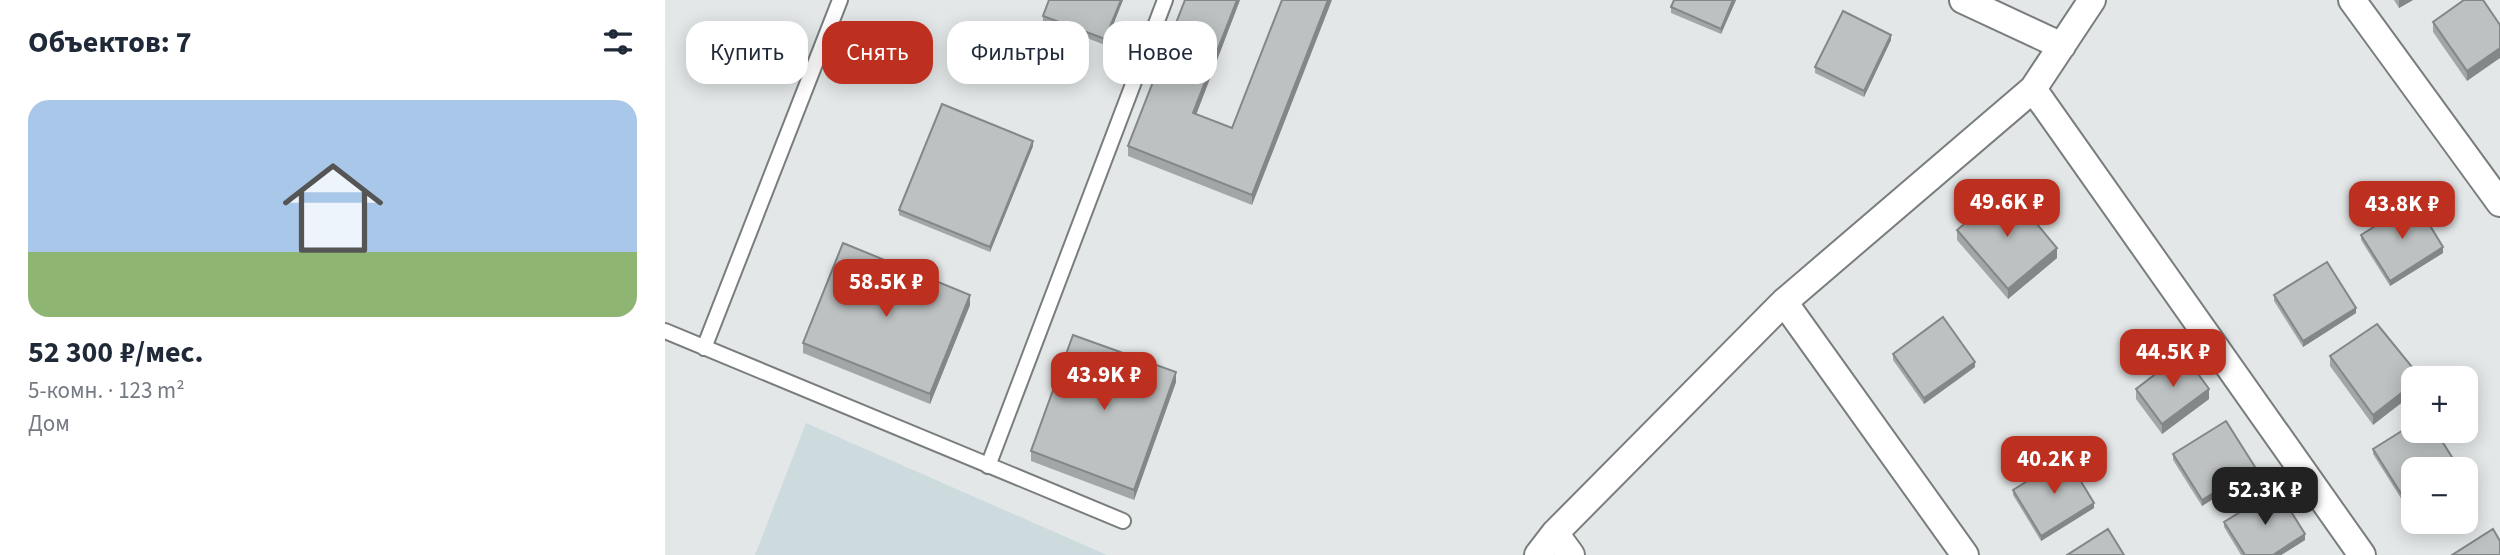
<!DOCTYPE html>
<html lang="ru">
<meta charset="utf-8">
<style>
body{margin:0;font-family:"Source Sans 3",sans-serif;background:#f2f2f3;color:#1f2937;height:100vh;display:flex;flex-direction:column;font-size:26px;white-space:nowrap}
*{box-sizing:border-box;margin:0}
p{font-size:23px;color:#747a83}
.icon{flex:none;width:38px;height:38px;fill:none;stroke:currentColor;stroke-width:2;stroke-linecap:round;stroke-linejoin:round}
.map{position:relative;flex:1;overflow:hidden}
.details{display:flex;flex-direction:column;background:#fff;width:665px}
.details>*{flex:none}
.banner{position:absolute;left:21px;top:21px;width:665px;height:63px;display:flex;gap:14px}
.buttons{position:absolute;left:1736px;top:366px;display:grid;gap:14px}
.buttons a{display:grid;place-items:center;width:77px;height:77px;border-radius:14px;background:#fff;box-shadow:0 4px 18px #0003;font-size:35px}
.price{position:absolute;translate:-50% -60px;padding:0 16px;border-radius:14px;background:#bd3020;color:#fff;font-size:23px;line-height:46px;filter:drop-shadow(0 2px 4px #0008)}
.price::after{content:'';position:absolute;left:50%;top:42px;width:21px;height:16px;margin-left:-10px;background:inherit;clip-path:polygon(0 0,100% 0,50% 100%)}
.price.on{background:#222;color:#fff}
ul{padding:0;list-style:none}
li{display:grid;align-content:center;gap:14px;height:371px;padding:0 28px}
li span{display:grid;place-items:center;height:217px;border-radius:21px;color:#555}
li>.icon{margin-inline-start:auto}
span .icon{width:126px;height:126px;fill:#fffc;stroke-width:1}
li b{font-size:30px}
h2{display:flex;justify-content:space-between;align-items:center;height:84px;padding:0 28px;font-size:30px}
.tag{padding:0 24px;border-radius:21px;background:#fff;box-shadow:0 4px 18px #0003;font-size:24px;line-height:63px}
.tag.on{background:#bd3020;color:#fff}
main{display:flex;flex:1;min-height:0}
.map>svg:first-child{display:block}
.built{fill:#cedbde}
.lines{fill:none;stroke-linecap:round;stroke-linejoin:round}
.lane-casing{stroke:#797d7d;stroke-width:18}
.street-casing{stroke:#797d7d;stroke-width:30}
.lane{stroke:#fff;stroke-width:14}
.street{stroke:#fff;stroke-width:26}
.wall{fill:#a3a6a6}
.shaded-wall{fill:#848787}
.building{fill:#bdc1c1;stroke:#848787;stroke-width:2}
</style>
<main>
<section class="details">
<h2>Объектов: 7<svg class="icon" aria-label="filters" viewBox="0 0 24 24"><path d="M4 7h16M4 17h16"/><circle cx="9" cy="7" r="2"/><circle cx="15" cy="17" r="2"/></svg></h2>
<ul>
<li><span style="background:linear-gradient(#a9c7e8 70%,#8fb573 0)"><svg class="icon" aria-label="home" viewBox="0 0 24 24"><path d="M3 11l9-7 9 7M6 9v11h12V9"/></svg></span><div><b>52 300 ₽/мес.</b><p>5-комн. · 123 m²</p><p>Дом</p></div></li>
</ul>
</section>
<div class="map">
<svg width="1835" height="555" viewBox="0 0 1835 555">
<rect width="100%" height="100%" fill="#e3e7e8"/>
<path class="built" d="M141,423l301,132h-352z"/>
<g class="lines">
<defs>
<path id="lane" d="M0,331l458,190
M39,348l136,-348
M323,466l177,-466"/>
<path id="street" d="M1298,0l99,46
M1687,0l148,203
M1368,89l329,466
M1119,302l181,253
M890,533l16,22
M873,555l17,-22 229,-231 249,-213 59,-89"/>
</defs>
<use href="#lane" class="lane-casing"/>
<use href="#street" class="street-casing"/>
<use href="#lane" class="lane"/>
<use href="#street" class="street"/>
</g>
<path class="wall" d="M384,0h74l-18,45 -62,-24v-5z
M575,0l-44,114 36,14 50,-128 -30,205 -124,-49v-10z
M1071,0l-15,34 -50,-21v-6z
M1729,0h19l-14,8z
M1768,22l67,3 -33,56 -34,-49z
M1226,40l-27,57 -49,-24v-6z
M368,146l-43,106 -91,-37v-5z
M1292,230l100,28 -49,41 -51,-59z
M1696,235l82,18 -53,33 -29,-46z
M1609,295l82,18 -53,34 -29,-46z
M305,305l-40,99 -127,-51v-10z
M1712,324l-4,101 -43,-59v-10z
M1228,354l82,13 -51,37 -31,-44z
M511,382l-42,118 -103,-39v-10z
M1471,389l73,10 -47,35 -26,-35z
M1708,449l82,18 -53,33 -29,-46z
M1508,454l82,18 -53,34 -29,-46z
M1348,490l81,18 -53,33 -28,-46z
M1559,522l81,18 -24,15h-40l-17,-28z"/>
<path class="shaded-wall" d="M456,0h2l-18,45v-6z
M572,0h3l-47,123v-10z
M663,0h4l-80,205v-10z
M1068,0h3l-15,34v-5z
M1734,0h14l-14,8z
M1226,35v5l-27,57v-6z
M1835,48v10l-33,23v-10z
M368,141v5l-43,106v-5z
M1778,247v6l-53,33v-5z
M1392,248v10l-49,41v-10z
M305,295v10l-40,99v-10z
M1691,308v5l-53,34v-6z
M1310,362v5l-51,37v-6z
M511,372v10l-42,118v-10z
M1748,384v10l-40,31v-10z
M1544,389v10l-47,35v-10z
M1790,462v5l-4,2h-8z
M1590,467v5l-53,34v-6z
M1748,488v5l-11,7v-5z
M1429,503v5l-53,33v-5z
M1640,534v6l-24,15h-8z"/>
<path class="building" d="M384,0h72l-16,39 -62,-23z
M520,0h52l-44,113 39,15 50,-128h46l-76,195 -124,-49z
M1009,0h59l-12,29 -50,-22z
M1799,0h19l17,25v23l-33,23 -34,-49z
M1178,11l48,24 -27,56 -49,-24z
M277,104l91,37 -43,106 -91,-37z
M1342,188l50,60 -49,41 -51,-59z
M1750,201l28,46 -53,34 -29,-46z
M178,243l127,52 -40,99 -127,-51z
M1662,262l29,46 -53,33 -29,-46z
M1278,317l32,45 -51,36 -31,-44z
M1712,324l44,54h-8v6l-40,31 -43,-59z
M408,335l103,37 -42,118 -103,-39z
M1518,353l26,36 -47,35 -26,-35z
M1561,421l29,46 -53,33 -29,-46z
M1748,424v6h22l20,32 -12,7h-30v19l-11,7 -29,-46z
M1401,457l28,46 -53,33 -28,-46z
M1612,489l28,45 -32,21h-28l-21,-33z
M1443,529l16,26h-57z
M1828,529l7,12v14h-48z"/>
</svg>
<div class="buttons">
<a>+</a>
<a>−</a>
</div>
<b class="price" style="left:1342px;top:239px">49.6K ₽</b>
<b class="price" style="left:1737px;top:241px">43.8K ₽</b>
<b class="price" style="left:221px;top:319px">58.5K ₽</b>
<b class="price" style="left:1508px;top:389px">44.5K ₽</b>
<b class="price" style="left:439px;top:412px">43.9K ₽</b>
<b class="price" style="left:1389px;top:496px">40.2K ₽</b>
<b class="price on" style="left:1600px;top:527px">52.3K ₽</b>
<div class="banner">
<a class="tag">Купить</a>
<a class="tag on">Снять</a>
<a class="tag">Фильтры</a>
<a class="tag">Новое</a>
</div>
</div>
</main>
